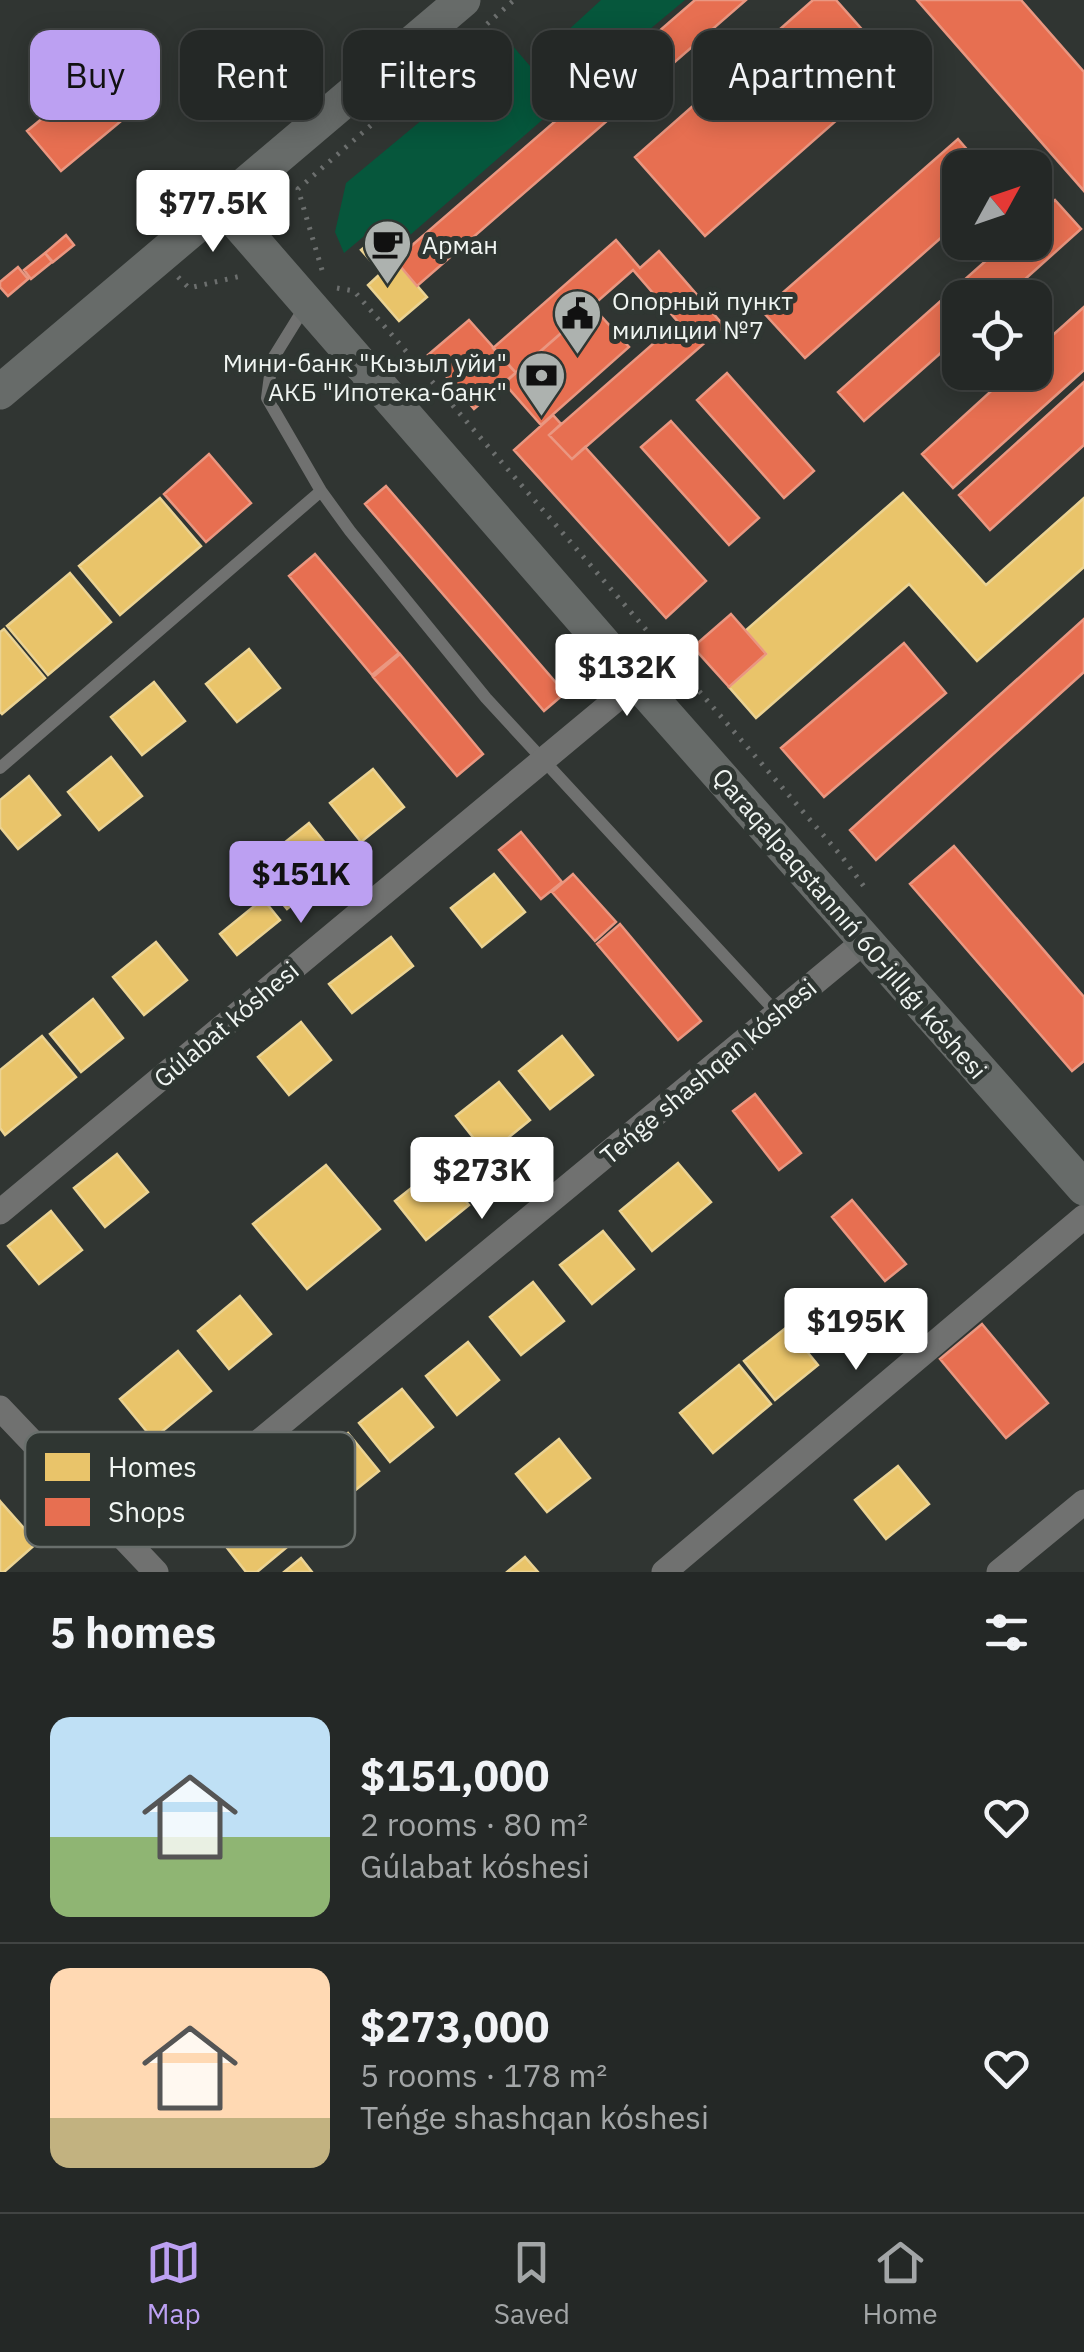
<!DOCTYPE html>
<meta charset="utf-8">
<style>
body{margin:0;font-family:"IBM Plex Sans",sans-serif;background:#303432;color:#f1f3f6;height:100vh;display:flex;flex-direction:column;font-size:38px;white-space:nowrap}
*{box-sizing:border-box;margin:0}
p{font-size:32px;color:#a3a6a7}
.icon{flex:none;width:55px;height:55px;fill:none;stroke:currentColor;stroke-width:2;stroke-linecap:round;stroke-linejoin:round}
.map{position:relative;height:1572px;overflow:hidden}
.sheet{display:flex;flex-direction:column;background:#242826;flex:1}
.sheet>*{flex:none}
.top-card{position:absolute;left:30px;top:30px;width:1025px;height:90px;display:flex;gap:20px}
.needle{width:65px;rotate:50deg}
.controls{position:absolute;left:942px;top:150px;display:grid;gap:20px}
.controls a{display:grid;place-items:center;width:110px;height:110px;border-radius:20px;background:#242826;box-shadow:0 5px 25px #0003,0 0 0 2px #414443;font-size:50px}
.price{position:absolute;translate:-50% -85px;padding:0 22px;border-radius:10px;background:#fff;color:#222;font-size:32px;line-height:65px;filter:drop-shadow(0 2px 5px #0008)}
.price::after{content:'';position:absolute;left:50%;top:60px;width:30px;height:22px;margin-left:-15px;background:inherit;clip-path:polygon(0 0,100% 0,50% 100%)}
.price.current{background:#bca0f2;color:#111}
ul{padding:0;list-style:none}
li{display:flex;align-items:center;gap:30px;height:250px;padding:0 50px}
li+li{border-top:2px solid #414443}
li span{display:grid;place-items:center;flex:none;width:280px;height:200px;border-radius:20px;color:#555}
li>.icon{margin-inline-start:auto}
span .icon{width:120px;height:120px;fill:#fffc;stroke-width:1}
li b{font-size:42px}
h2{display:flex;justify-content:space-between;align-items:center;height:120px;padding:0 50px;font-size:42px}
.pill{padding:0 35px;border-radius:20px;background:#242826;box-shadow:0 5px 25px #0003,0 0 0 2px #414443;font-size:35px;line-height:90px}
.pill.current{background:#bca0f2;color:#111}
.tabs{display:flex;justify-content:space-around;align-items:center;height:140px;border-top:2px solid #414443;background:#242826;font-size:28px;color:#a3a6a7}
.tabs a{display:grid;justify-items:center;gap:5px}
.tabs .current{color:#bca0f2}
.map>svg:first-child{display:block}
.green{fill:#06573c}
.homes{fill:#e9c46a;stroke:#ebd393;stroke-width:2.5}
.shops{fill:#e76f51;stroke:#ea9781;stroke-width:2.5}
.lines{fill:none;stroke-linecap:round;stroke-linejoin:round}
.path{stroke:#6c6f6e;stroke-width:5;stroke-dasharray:2.5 8;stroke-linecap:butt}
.lane{stroke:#707170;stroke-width:12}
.street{stroke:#707170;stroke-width:25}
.secondary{stroke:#676b69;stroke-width:35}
.labels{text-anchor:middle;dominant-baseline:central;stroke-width:10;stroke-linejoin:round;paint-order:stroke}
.poi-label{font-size:25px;fill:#f0f5f2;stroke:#2f3632;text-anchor:start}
.street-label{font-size:25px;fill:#f0f5f2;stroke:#2f3632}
.key{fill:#2f3632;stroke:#696f6c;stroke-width:2.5}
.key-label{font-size:28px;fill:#f0f5f2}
</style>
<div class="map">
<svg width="1084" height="1572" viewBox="0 0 1084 1572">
<rect width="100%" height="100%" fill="#303532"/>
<path class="green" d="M601,0h84l-101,84 -32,-39z
M512,45l47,55 -3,8 -162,141 -19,-22 -31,26 -9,-21 11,-49z"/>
<path class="homes" d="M57,41l20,24 -24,21 -20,-24z
M372,241l8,10 -10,9 -9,-10z
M395,260l32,37 -28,24 -31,-36z
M903,493l83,92 98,-87v69l-107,94 -68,-77 -153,134 -27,-31 37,-33 -21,-23z
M160,498l41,48 -81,69 -41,-49z
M70,573l41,49 -63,53 -41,-49z
M4,629l41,49 -43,36 -2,-2v-80z
M249,649l31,39 -43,34 -31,-38z
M154,682l31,39 -43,34 -31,-38z
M111,757l31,39 -43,34 -31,-38z
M373,769l31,38 -43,35 -31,-39z
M29,776l31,39 -42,34 -18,-22v-27z
M309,823l33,41 -55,45 -34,-41z
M494,874l31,38 -43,35 -31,-39z
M263,899l17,21 -43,35 -17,-21z
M391,937l22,29 -61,47 -23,-29z
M156,942l31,38 -43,35 -31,-38z
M93,999l30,39 -42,34 -31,-38z
M301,1022l30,38 -42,35 -31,-38z
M42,1036l34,41 -71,58 -5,-7v-58z
M562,1036l31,39 -43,34 -31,-38z
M499,1082l31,38 -43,35 -31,-39z
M117,1154l31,38 -43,35 -31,-39z
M678,1163l33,39 -59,49 -32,-40z
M326,1165l54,64 -73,60 -54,-65z
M438,1167l31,38 -43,35 -31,-39z
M51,1211l31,39 -43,34 -31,-38z
M603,1231l31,38 -42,35 -32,-39z
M533,1282l31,39 -43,34 -31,-38z
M240,1296l31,38 -42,35 -31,-38z
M787,1327l31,38 -43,35 -31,-39z
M468,1342l31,38 -42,35 -31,-39z
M178,1351l33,40 -58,48 -33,-40z
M739,1365l32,39 -58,49 -33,-40z
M402,1389l31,38 -43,35 -31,-39z
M348,1433l31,38 -42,34 -31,-38z
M559,1439l31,39 -43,34 -31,-38z
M898,1466l31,38 -43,35 -31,-39z
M0,1501l37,42 -33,29h-4z
M262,1504l31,38 -36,30h-11l-26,-33z
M525,1557l13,15h-31z
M301,1558l11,14h-28z"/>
<path class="shops" d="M695,0h51l-329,286 -22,-26z
M813,0h23l60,68 -191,168 -70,-79z
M917,0h104l63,72v119z
M107,65l46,7 3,20 -95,79 -34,-40z
M958,139l25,29h-23v53l-155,137 -43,-47z
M1055,200l26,29 -77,69h-44v38l-96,85 -26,-29 169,-150h28v-24z
M66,235l8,10 -21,17 -8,-9z
M616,240l24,28 19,-17 65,75 -152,133 -23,-24 129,-113 -45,-52 -117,103 -23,-25z
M45,253l7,9 -21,17 -7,-9z
M18,267l10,12 -20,17 -8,-9v-5z
M592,306l37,41 -88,78 -37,-42z
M1084,307v63l-131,118 -31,-34 90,-82h23v-21z
M469,320l47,53 -42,36 -46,-54z
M727,373l87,98 -30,27 -87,-98z
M1084,382v63l-94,85 -31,-35z
M553,415l8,9 -12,11 23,24 13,-12 121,134 -40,37 -152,-168z
M671,421l88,97 -30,27 -88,-98z
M209,454l42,49 -45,39 -42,-48z
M386,486l179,207 -21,18 -179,-207z
M315,554l84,99 -27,22 -83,-99z
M731,614l35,40 -37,33 -36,-40z
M1084,619v53l-208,188 -26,-30z
M904,643l42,50 -122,104 -43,-49z
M400,654l83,100 -26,22 -84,-99z
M521,832l41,50 -21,17 -42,-49z
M954,846l130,151v64l-12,10 -162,-187z
M573,874l43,48 -21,19 -43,-49z
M620,924l81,97 -23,19 -81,-96z
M755,1094l46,59 -22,17 -46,-59z
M852,1200l54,64 -21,17 -53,-64z
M982,1324l66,79 -42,35 -66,-79z"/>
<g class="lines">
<path class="path" d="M487,24l27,-24
M322,270l-24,-81 150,-131
M178,277l11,11 52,-12
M337,288l17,3 489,567 25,34"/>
<path class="lane" d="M306,305l-34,55 -5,38 54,93 29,40 136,167 291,315
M0,768l321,-277"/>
<path class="street" d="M0,1212l637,-530
M0,1408l156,164
M133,1546l733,-606
M664,1572l420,-355
M999,1572l85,-70"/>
<path class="secondary" d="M222,205l415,477 447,506
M0,392l463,-392"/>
</g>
<defs>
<symbol id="cafe-pin" viewBox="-11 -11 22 30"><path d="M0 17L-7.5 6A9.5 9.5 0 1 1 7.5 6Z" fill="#adb2af" stroke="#2f3632"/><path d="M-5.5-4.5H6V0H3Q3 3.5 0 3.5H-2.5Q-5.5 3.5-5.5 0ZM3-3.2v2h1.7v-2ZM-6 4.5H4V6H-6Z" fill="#111"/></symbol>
<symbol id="civic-pin" viewBox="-11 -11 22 30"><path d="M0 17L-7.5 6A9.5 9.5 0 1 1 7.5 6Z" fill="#adb2af" stroke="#2f3632"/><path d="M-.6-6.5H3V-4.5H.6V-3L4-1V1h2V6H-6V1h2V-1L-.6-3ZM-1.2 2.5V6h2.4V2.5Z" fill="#111"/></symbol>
<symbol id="bank-pin" viewBox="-11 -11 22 30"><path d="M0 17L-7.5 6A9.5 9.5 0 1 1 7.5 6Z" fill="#adb2af" stroke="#2f3632"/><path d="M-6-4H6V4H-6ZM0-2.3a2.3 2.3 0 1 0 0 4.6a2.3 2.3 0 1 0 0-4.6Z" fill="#111"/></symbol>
</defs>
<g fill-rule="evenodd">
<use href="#cafe-pin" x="360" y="216" width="55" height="75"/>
<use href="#civic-pin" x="550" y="286" width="55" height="75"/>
<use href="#bank-pin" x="514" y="348" width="55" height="75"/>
</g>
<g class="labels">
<g class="poi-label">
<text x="422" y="244">Арман</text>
<text x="612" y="300">Опорный пункт<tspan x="612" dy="29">милиции №7</tspan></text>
<text x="507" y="362" text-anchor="end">Мини-банк "Кызыл уйи"<tspan x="507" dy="29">АКБ "Ипотека-банк"</tspan></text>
</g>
<g class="street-label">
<text transform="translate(850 923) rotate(49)">Qaraqalpaqstannıń 60-jıllıǵı kóshesi</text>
<text transform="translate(226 1024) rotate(-40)">Gúlabat kóshesi</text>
<text transform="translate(708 1071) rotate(-40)">Teńge shashqan kóshesi</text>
</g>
</g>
<rect x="25" y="1432" width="330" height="115" rx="15" class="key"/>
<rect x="45" y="1453" width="45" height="28" fill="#e9c46a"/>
<rect x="45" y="1498" width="45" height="28" fill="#e76f51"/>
<g class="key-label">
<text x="108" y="1477">Homes</text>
<text x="108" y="1522">Shops</text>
</g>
</svg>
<div class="controls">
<a><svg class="needle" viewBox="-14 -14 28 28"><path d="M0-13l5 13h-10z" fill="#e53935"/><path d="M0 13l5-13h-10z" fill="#a3a6a7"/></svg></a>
<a><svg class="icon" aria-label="locate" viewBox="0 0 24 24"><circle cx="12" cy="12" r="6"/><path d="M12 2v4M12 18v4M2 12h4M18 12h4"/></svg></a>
</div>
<b class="price" style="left:213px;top:255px">$77.5K</b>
<b class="price" style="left:627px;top:719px">$132K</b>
<b class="price current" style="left:301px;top:926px">$151K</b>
<b class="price" style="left:482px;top:1222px">$273K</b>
<b class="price" style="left:856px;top:1373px">$195K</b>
<div class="top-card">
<a class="pill current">Buy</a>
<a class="pill">Rent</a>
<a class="pill">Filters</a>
<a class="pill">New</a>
<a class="pill">Apartment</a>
</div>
</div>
<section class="sheet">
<h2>5 homes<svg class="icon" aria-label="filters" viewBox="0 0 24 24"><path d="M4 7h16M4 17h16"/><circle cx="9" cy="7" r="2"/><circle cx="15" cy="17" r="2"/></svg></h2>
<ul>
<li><span style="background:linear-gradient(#bfe0f5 60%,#8fb573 0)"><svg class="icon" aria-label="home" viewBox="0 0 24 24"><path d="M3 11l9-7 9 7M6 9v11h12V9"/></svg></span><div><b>$151,000</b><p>2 rooms · 80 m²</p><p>Gúlabat kóshesi</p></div><svg class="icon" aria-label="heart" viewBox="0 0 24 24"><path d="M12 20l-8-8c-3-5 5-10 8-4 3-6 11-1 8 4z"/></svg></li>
<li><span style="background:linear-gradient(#ffd9b3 75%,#c2b280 0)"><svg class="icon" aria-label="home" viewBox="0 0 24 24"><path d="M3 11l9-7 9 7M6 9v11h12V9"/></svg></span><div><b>$273,000</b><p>5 rooms · 178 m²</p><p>Teńge shashqan kóshesi</p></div><svg class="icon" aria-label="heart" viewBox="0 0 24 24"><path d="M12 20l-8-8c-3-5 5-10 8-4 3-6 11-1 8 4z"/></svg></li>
</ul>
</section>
<nav class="tabs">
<a class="current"><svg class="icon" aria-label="map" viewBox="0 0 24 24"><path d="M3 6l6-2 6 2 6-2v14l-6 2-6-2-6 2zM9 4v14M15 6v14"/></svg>Map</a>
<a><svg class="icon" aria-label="saved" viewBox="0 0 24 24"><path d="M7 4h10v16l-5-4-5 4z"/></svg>Saved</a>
<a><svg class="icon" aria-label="home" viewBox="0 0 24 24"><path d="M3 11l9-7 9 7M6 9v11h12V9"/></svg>Home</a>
</nav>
